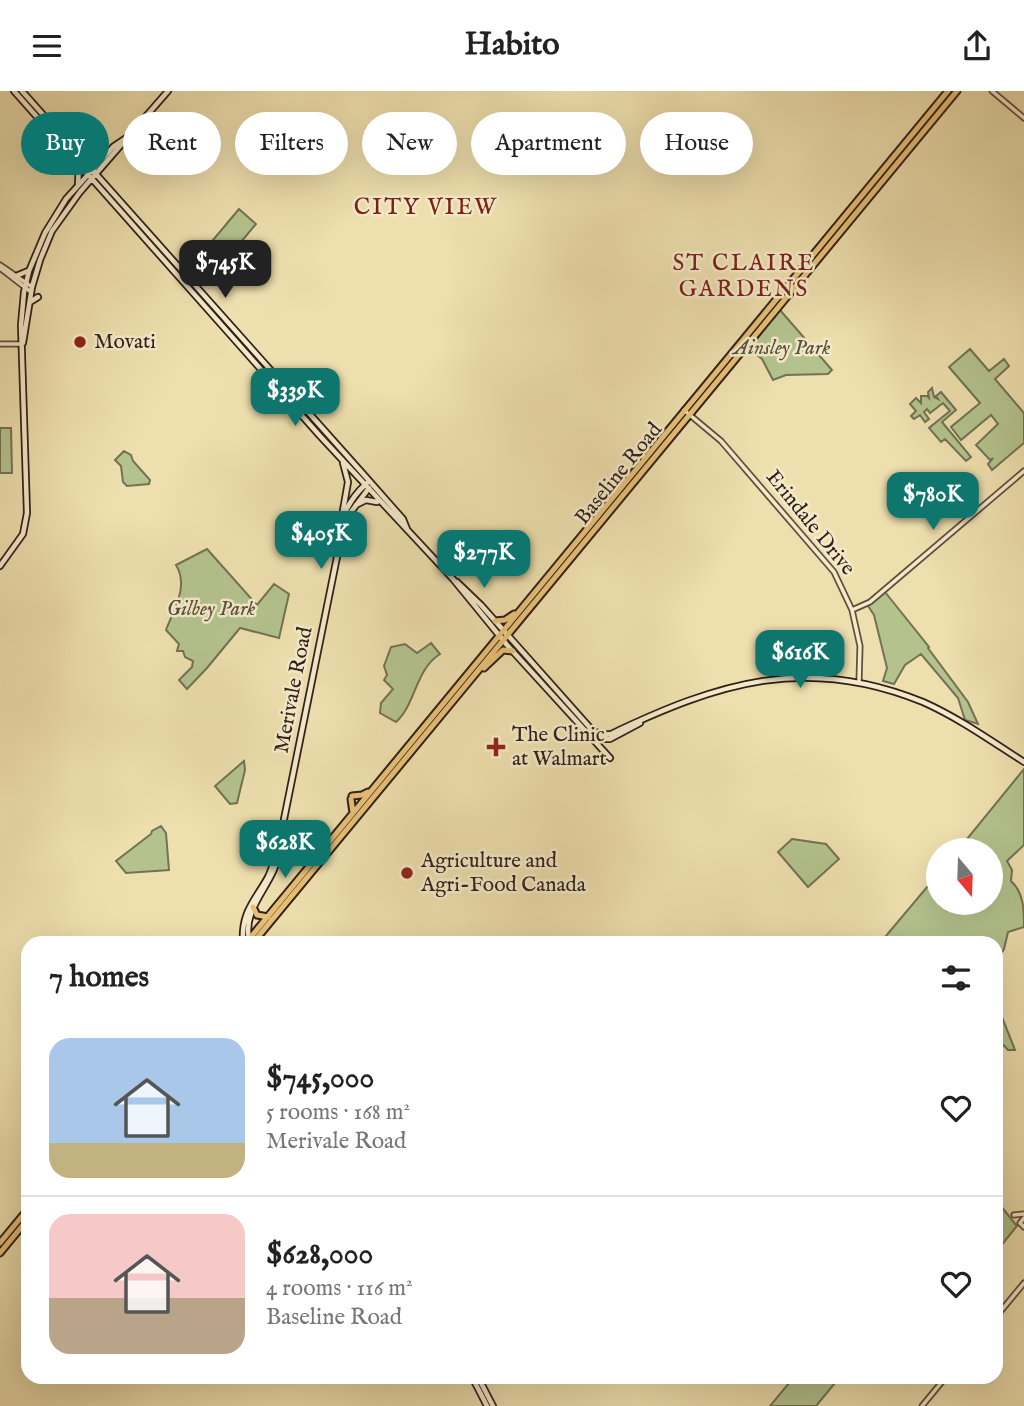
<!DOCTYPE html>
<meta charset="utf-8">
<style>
body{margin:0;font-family:"IM FELL English",serif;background:#f6f6f6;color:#222;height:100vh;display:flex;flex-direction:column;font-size:26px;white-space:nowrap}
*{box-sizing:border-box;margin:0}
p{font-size:23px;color:#767676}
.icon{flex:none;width:38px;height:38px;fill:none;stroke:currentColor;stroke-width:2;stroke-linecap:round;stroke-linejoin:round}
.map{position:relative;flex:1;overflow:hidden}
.panel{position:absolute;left:21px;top:845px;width:982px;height:448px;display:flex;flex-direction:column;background:#fff;border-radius:21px;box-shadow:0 7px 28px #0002}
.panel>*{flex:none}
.banner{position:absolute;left:21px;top:21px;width:984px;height:63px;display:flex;gap:14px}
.needle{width:46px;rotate:161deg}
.fabs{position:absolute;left:926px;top:747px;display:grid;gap:14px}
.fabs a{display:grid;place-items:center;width:77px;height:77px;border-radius:50%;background:#fff;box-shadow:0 7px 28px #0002;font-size:35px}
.price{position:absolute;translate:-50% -60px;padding:0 16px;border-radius:14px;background:#0f766e;color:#fff;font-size:23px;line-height:46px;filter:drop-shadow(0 2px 4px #0008)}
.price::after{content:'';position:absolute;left:50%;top:42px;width:21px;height:16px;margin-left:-10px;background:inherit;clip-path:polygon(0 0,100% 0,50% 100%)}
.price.current{background:#222;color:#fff}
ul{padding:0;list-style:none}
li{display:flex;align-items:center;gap:21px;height:175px;padding:0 28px}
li+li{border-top:2px solid #e0e0e0}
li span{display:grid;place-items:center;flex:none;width:196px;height:140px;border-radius:21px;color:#555}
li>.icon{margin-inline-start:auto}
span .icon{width:84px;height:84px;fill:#fffc;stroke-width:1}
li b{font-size:30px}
h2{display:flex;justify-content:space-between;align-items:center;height:84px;padding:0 28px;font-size:30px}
.chip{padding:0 24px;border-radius:32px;background:#fff;box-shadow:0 7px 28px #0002;font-size:24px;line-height:63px}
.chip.current{background:#0f766e;color:#fff}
header{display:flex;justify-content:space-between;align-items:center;height:91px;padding:0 28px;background:#fff;font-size:32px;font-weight:700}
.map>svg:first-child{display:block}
.green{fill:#b4c38e;stroke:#727254;stroke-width:2}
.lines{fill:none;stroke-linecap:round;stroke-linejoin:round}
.tertiary-casing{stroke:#60503e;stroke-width:7}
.secondary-casing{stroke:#312119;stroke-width:8}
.primary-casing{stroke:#312119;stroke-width:9}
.tertiary{stroke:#f4eaca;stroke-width:3.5}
.secondary{stroke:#f4eaca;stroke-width:4.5}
.primary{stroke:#e7c077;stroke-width:5}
.poi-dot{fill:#8f2418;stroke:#f4eaca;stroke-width:2.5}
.labels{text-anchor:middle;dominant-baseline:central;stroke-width:5;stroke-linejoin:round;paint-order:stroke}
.poi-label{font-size:21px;fill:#312119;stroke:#f4eaca;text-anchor:start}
.park-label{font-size:21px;font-style:italic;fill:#58523c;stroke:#f4eaca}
.street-label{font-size:21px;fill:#312119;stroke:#f4eaca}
.neighbourhood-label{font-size:23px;letter-spacing:2px;fill:#7a1f14;stroke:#f4eaca}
</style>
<header><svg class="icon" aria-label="menu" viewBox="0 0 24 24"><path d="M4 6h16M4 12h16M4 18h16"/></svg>Habito<svg class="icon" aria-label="share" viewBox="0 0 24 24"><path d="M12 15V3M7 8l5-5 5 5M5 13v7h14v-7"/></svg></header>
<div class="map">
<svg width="1024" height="1315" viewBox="0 0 1024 1315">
<rect width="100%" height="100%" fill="#eedfae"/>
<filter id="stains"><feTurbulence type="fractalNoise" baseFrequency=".00286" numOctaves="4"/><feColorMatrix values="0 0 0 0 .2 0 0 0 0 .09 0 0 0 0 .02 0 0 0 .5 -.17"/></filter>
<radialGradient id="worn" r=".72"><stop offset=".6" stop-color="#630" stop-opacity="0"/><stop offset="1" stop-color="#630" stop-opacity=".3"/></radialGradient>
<path class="green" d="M239,118l17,15 -20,24 11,12 -1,5 -10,-8 -4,4 -19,-21z
M780,219l52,60 -4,4 -42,1 -13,5 -11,-21 -14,-11z
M970,258l19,22 15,-12 5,7 -14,13 29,34v30l-32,27 -4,-6 5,-6 -3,2 -14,-15 22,-21 -7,-9 -30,25 -10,-13 29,-24 -31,-36z
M932,297l2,9 4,2 -2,-3 5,-4 15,18 -14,12 29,35 -5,4 -21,-22 -4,3 -12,-14 21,-17 -7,-8 -13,10 -3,-4 -3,3 5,7 -4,3 -5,-7 -6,4 -3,-3 5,-5 -6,-7 6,-6 5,5v-7h6l2,2 -1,-6z
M0,337h11l1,45h-12z
M124,360l7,4 2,6 17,19 -1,4 -22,2 -4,-4 -2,-16 -6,-6z
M207,458l50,56 17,-21 15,10 -10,44 -39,-10 -33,40 -20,21 -8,-9 13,-13 1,-6 -8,-4 -2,-6h-6l2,-7 -13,-14c8,-21 23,-44 10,-65z
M885,501l44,55 -1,1 40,54 10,22 -13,-4 -7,-22 -37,-44 -16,11 -11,19 -11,-3 4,-13 -13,-53 -6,-9z
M431,552l9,11c-25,16 -24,50 -44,68l-16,-9 1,-10 12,-14 -9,-9 3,-5 -3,-9 7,-19 14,-3 12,9z
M244,670l1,9 -8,33 -7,1 -15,-18z
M1024,678v76l-17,16 5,9 -1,11c13,12 13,29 13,46l-16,5 -4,17 -7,13 5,55 13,33h-7l-12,-13v-94h-116l58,-69v29h52v-52l-32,-1z
M161,735l5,7 3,37 -43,3 -10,-12 35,-27 1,-3z
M792,748l34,5 13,15 -31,28 -30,-35z
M996,1109l21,26 -21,26z
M794,1286h46l-24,29h-46z"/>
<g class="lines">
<defs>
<path id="tertiary" d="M992,0l32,27
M0,174l32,22
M0,177l31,24
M0,253h22
M684,319l37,31 113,131 18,38 8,36 -1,36
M852,519l18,-8 154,-131
M1014,1124l10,-1
M1024,1127l-4,5 4,4
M996,1226l28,-34
M922,1315l24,-29"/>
<path id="secondary" d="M14,0l306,345 133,143 54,66 103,113
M22,0l343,385 38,43 4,10
M82,68l6,2 12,-1
M78,93l1,-19
M16,185l12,-5
M30,211l8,-5
M23,252l9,-56 8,-27 12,-29 28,-39 88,-101
M356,414l10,-5 11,2
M342,425l6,-34 -5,-19
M339,455c-2,-24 10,-47 28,-63
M0,475l23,-32 4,-21 -6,-188 3,-33 5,-21 16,-38 21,-34 48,-53 12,-8
M457,491l24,23 111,125 9,5 10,-1c107,-51 195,-80 312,-32 36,16 68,39 101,60
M594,648h16l30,-16
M249,848c-7,-33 27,-56 30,-88
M243,852c-2,-31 11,-41 25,-66 6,-12 8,-25 12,-38l59,-292 12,-35 18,-24
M472,1286l15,29
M478,1286l15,29"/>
<path id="primary" d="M495,530l10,-1 9,-6
M484,577l19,-18 10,1
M352,705l10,-1 6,-3
M351,708l2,14
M253,816l4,8 11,2
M246,852l702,-852
M253,852l704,-852
M0,1152l28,-34
M0,1162l28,-34"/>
</defs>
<use href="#tertiary" class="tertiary-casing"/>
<use href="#secondary" class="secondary-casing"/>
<use href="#primary" class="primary-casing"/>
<use href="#tertiary" class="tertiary"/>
<use href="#secondary" class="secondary"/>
<use href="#primary" class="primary"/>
</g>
<g class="poi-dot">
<circle cx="80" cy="251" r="7"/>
<path d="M492.5 645.5h7v7h7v7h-7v7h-7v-7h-7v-7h7z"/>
<circle cx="407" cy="782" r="7"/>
</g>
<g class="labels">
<g class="poi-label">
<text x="94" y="251">Movati</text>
<text x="512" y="644">The Clinic<tspan x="512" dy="24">at Walmart</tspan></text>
<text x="421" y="770">Agriculture and<tspan x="421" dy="24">Agri-Food Canada</tspan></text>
</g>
<g class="park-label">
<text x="782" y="257">Ainsley Park</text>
<text x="211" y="518">Gilbey Park</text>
</g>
<g class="street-label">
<text transform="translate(619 383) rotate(-51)">Baseline Road</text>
<text transform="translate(810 432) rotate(51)">Erindale Drive</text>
<text transform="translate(294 599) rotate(-79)">Merivale Road</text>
</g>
<g class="neighbourhood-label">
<text x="426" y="116">CITY VIEW</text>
<text x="744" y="172">ST CLAIRE<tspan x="744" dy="26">GARDENS</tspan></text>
</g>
</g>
<rect width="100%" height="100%" filter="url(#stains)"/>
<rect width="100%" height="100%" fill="url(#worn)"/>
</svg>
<div class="fabs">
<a><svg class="needle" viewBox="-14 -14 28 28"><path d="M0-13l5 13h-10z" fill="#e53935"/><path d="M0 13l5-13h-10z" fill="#767676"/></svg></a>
</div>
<b class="price current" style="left:225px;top:209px">$745K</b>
<b class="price" style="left:295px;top:337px">$339K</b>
<b class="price" style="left:933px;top:441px">$780K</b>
<b class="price" style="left:321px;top:480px">$405K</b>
<b class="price" style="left:484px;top:499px">$277K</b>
<b class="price" style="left:800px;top:599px">$616K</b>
<b class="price" style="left:285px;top:789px">$628K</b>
<div class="banner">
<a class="chip current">Buy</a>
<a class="chip">Rent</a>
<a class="chip">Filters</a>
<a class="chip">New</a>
<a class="chip">Apartment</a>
<a class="chip">House</a>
</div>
<section class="panel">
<h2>7 homes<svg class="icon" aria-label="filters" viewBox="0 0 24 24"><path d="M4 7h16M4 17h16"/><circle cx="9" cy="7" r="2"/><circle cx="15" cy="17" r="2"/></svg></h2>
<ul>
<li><span style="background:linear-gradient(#a9c7e8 75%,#c2b280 0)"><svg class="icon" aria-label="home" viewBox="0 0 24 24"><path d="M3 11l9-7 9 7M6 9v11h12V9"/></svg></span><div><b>$745,000</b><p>5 rooms · 168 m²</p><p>Merivale Road</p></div><svg class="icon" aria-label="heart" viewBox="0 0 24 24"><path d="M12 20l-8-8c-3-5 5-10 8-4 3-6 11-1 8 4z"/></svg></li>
<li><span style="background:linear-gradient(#f6c9c9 60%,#b9a48a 0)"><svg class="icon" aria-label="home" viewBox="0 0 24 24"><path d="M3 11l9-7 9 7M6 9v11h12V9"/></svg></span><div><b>$628,000</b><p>4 rooms · 116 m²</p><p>Baseline Road</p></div><svg class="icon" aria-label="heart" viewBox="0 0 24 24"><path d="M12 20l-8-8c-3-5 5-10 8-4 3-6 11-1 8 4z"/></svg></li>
</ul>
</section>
</div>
